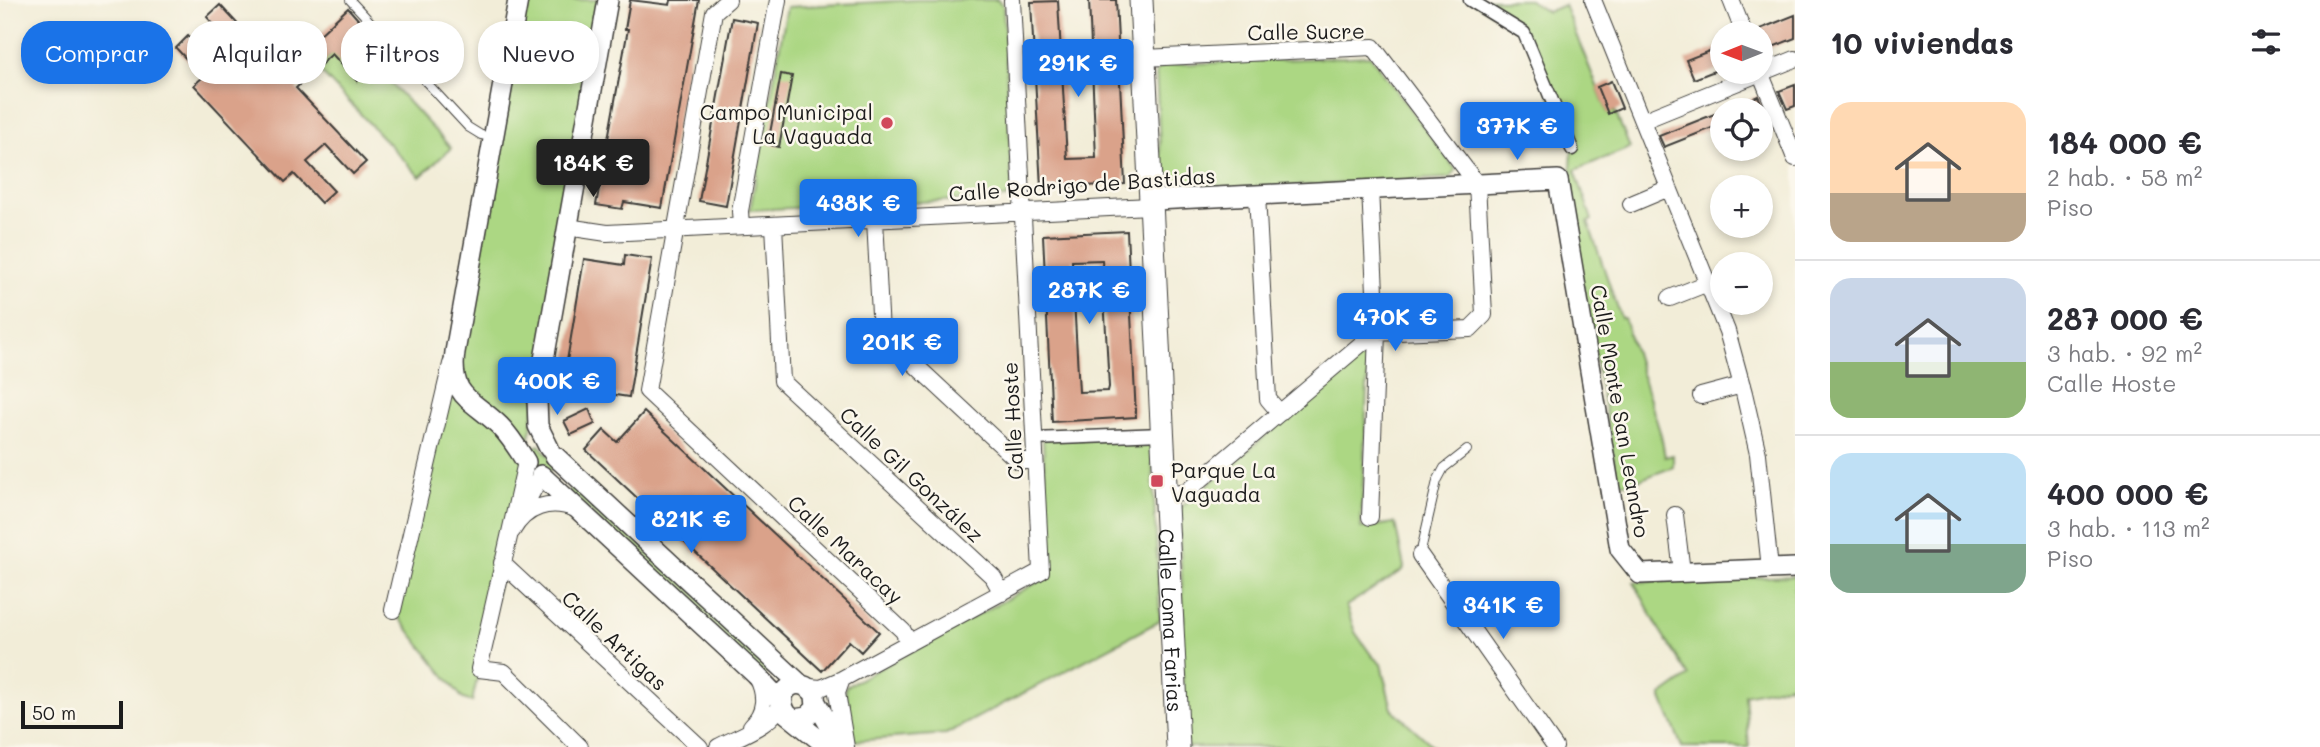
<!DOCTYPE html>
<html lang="es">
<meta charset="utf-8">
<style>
body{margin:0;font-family:Mali,sans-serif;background:#f2f2f3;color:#2b2b33;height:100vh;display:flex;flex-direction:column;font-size:26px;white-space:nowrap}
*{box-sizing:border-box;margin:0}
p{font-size:23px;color:#7c7c81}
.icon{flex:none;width:38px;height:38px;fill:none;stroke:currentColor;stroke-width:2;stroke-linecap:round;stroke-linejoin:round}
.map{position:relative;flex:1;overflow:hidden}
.panel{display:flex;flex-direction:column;background:#fff;width:525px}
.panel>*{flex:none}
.top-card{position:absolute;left:21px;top:21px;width:665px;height:63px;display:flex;gap:14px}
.needle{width:46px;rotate:269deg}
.controls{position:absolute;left:1710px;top:21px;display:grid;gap:14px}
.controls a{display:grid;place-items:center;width:63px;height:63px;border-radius:50%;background:#fff;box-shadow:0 4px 10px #0003;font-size:35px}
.scale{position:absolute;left:21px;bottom:18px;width:102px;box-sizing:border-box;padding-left:7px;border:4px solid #1c1c1c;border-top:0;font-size:19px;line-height:24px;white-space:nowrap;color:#1c1c1c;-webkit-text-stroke:5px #fbf7ec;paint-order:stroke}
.price{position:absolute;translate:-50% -60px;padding:0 16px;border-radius:7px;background:#1a73e8;color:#fff;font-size:23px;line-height:46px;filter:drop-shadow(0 2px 4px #0008)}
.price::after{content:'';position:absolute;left:50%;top:42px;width:21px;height:16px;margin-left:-10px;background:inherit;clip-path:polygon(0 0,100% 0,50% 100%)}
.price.active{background:#222;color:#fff}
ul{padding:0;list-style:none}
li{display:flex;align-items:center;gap:21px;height:175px;padding:0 35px}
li+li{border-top:2px solid #e1e1e2}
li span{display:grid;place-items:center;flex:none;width:196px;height:140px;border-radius:21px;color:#555}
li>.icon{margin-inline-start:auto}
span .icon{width:84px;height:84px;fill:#fffc;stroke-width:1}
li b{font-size:30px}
h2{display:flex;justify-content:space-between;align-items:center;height:84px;padding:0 35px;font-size:30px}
.pill{padding:0 24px;border-radius:28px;background:#fff;box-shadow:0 4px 10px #0003;font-size:24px;line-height:63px}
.pill.active{background:#1a73e8;color:#fff}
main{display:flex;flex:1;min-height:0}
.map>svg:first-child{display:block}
.green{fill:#acd783;stroke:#647a50;stroke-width:2}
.building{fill:#daa28a;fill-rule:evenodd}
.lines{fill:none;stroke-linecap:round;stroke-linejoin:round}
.service-casing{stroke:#3c3b38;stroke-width:10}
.pedestrian-casing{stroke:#3c3b38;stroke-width:15}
.minor-casing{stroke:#3c3b38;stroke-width:18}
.tertiary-casing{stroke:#3c3b38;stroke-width:22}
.secondary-casing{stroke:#3c3b38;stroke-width:25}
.service{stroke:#fff;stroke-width:8}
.pedestrian{stroke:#fff;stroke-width:12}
.minor{stroke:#fff;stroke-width:16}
.tertiary{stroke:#fff;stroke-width:19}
.secondary{stroke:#fff;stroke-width:23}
.poi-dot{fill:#d1495b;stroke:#fbf7ec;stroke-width:2.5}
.labels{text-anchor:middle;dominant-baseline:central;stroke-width:5;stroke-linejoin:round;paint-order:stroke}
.street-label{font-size:21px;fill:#1c1c1c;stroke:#fbf7ec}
.poi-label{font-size:21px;fill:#1c1c1c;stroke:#fbf7ec;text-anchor:end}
</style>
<main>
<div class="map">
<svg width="1795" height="747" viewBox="0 0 1795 747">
<rect width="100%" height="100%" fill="#fbf7ec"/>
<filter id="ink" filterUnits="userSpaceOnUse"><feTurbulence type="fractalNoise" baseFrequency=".0143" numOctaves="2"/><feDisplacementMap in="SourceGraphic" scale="14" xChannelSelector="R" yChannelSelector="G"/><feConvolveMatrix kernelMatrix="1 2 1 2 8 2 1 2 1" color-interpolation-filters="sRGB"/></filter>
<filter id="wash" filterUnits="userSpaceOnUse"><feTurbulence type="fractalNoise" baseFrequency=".00686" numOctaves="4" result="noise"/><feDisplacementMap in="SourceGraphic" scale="28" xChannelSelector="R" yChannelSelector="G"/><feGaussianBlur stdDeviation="1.57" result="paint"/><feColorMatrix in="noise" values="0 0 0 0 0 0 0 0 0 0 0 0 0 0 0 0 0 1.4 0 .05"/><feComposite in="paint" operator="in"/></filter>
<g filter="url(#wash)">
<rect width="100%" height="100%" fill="#f2edd8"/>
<path class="green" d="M518,0h90l-81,451 12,-6 16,18 -6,9 -14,2 -5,-3 -22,68 -36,163 -9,-3 -70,-89 50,-214z
M917,0h80l6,5 9,185 -6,8 -256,12 37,-203z
M1470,0h59l18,12 17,-7 44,108 7,-2 15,37 -55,22 17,50 -4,2 33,96h3l37,117 4,22 8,-2v12l-42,16h-13l-49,-275 3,-59 -48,-116z
M332,54l42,11 77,83 -31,29 -103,-109z
M1370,56l86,114 -6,8 -279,14 -9,-8 -6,-112 7,-7z
M1358,357l10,5 -7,166 34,-5 9,44 -1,3 -57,36 9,26 17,24 9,8 11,45 42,38h-248l-6,-125 4,-1 -6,-111z
M1151,435l9,184 -2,3 -212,112 -93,7 -8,-54 204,-111 -6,-137z
M577,483l196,182 -3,7 -7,3 -194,-183 3,-6z
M1795,576v108l-50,11 4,52h-67l-21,-51 28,-20 -30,-47 -25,-47z"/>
<g id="blocks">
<path class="building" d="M630,0l40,5 1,-5h28l-37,208 -38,-6 -2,7 -26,-4 32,-176h-3z
M1089,0h27l9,184 -84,4 -10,-186 27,-1 9,158 29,-1z
M220,5l61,66 67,-63 15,17 -14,13 25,27 -17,16 -25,-27 -36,34 70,74 -13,12 -27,-29 -19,17 27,29 -13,12 -27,-29 -9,8 -91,-97 9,-8 -27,-29 12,-12 28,29 18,-18 -27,-30z
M1795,15v23l-35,14v-23z
M732,18l26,5 -32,183 -27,-5z
M1722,46v22l-28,11 -8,-19z
M781,74l11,2 -13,71 -11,-3z
M1611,81l11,27 -14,6 -11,-27z
M1795,85v21l-8,3 -8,-18z
M1758,96l5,11 -7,3h-32z
M1722,111v13l-58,23 -5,-11z
M1127,231l9,186 -84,5 -9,-187zM1102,260l7,127 -1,4 -29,1 -7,-131z
M625,255l27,4 -23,138 -40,-6 -2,10 -26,-4 23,-138 40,6z
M589,409l6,15 -24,11 -7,-14z
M644,412l235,220 -18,20 -12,-11 -27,30 -236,-221 18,-20 13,12z"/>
</g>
</g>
<g filter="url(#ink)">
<use href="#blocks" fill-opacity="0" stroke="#3c3b38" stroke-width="2"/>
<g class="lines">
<defs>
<path id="service" d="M350,0l118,127 13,8 12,2
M1420,555l17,-74 7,-13 23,-18"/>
<path id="pedestrian" d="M1470,0l54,33 48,116
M1034,439l128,-5"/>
<path id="minor" d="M728,0l-14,12 -67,379 256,240 6,12
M1593,0l134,331 17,62 14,61 12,115
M1731,0l13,33
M1144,58l229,-11 104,137 7,131 -14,14 -96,4 -189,160 -20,1
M1760,72l35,86
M1642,121l153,-62
M1257,195l11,204 12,14
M1631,204l38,-16
M875,220l6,113 137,128h17
M774,225l8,156 211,196 9,16
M741,226l-1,-15 38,-211
M567,227l40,6 543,-27
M1670,298l38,-15
M1701,396l41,-11
M526,462l-47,207 25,3 76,75
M520,515l21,-40
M1675,515l7,57
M1370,517l7,-184 -7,-144
M512,531c14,-25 38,-32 64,-22
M1420,555l135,192
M502,563l198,184
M393,610l58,-246
M842,679l-5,14 9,54
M809,687l12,1 21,-9 199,-108 -29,-571
M751,726c15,-15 15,-31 6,-49
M718,747c20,-11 56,-22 64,-45"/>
<path id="tertiary" d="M518,0l-63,352c-6,45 17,47 45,74 11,11 18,23 26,36
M1150,206l6,-6 402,-20 62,369 20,25 155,-6
M549,448l-11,-22 -1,-27 71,-399
M555,456l245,228
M541,475l215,200 26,27
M817,704l25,43
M794,719l13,-2 9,-9 -1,-13c-16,-23 -43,-4 -28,19l41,33"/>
<g id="secondary">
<path id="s1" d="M1141,0l37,747"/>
</g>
</defs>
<use href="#service" class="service-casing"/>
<use href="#pedestrian" class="pedestrian-casing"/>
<use href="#minor" class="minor-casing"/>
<use href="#tertiary" class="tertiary-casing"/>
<use href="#secondary" class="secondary-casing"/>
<use href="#service" class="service"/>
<use href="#pedestrian" class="pedestrian"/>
<use href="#minor" class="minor"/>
<use href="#tertiary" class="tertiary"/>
<use href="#secondary" class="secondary"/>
</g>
</g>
<g class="poi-dot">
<circle cx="887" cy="123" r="7"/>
<rect x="1150" y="474" width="14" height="14" rx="3.5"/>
</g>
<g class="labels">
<g class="street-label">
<text transform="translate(1306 31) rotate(-1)">Calle Sucre</text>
<text transform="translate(1082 184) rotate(-4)">Calle Rodrigo de Bastidas</text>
<text transform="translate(1621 411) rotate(80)">Calle Monte San Leandro</text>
<text transform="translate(1012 421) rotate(-93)">Calle Hoste</text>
<text transform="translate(912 474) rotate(43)">Calle Gil González</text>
<text transform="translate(846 549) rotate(43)">Calle Maracay</text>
<text stroke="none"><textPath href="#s1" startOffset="621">Calle Loma Farias</textPath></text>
<text transform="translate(615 640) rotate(43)">Calle Artigas</text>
</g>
<g class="poi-label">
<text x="873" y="111">Campo Municipal<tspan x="873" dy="24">La Vaguada</tspan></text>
<text x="1171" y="469" text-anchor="start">Parque La<tspan x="1171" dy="24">Vaguada</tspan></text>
</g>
</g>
</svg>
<div class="controls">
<a><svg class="needle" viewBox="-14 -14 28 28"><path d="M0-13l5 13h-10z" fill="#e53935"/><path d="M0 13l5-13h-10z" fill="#7c7c81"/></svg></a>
<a><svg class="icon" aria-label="locate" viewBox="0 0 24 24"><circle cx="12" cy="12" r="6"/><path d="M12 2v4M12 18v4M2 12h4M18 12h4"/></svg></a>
<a>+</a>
<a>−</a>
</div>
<div class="scale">50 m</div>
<b class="price" style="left:1078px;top:99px">291K €</b>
<b class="price" style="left:1517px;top:162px">377K €</b>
<b class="price active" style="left:593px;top:199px">184K €</b>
<b class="price" style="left:858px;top:239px">438K €</b>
<b class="price" style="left:1089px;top:326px">287K €</b>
<b class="price" style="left:1395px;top:353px">470K €</b>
<b class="price" style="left:902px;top:378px">201K €</b>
<b class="price" style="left:557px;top:417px">400K €</b>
<b class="price" style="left:691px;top:555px">821K €</b>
<b class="price" style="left:1503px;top:641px">341K €</b>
<div class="top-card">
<a class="pill active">Comprar</a>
<a class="pill">Alquilar</a>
<a class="pill">Filtros</a>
<a class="pill">Nuevo</a>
</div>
</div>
<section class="panel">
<h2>10 viviendas<svg class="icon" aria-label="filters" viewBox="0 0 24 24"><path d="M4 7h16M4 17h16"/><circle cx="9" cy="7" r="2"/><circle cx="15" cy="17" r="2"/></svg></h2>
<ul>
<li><span style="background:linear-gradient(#ffd9b3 65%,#b9a48a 0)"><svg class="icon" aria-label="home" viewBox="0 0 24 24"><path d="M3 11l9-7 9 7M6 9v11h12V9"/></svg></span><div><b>184 000 €</b><p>2 hab. · 58 m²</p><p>Piso</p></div></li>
<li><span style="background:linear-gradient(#c9d6e8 60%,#8fb573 0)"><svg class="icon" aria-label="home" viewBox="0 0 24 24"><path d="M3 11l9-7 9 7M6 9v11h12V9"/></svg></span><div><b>287 000 €</b><p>3 hab. · 92 m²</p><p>Calle Hoste</p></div></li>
<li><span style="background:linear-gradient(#bfe0f5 65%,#7fa58c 0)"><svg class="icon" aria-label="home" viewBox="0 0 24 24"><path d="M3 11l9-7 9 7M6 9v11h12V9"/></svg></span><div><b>400 000 €</b><p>3 hab. · 113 m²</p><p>Piso</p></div></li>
</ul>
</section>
</main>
